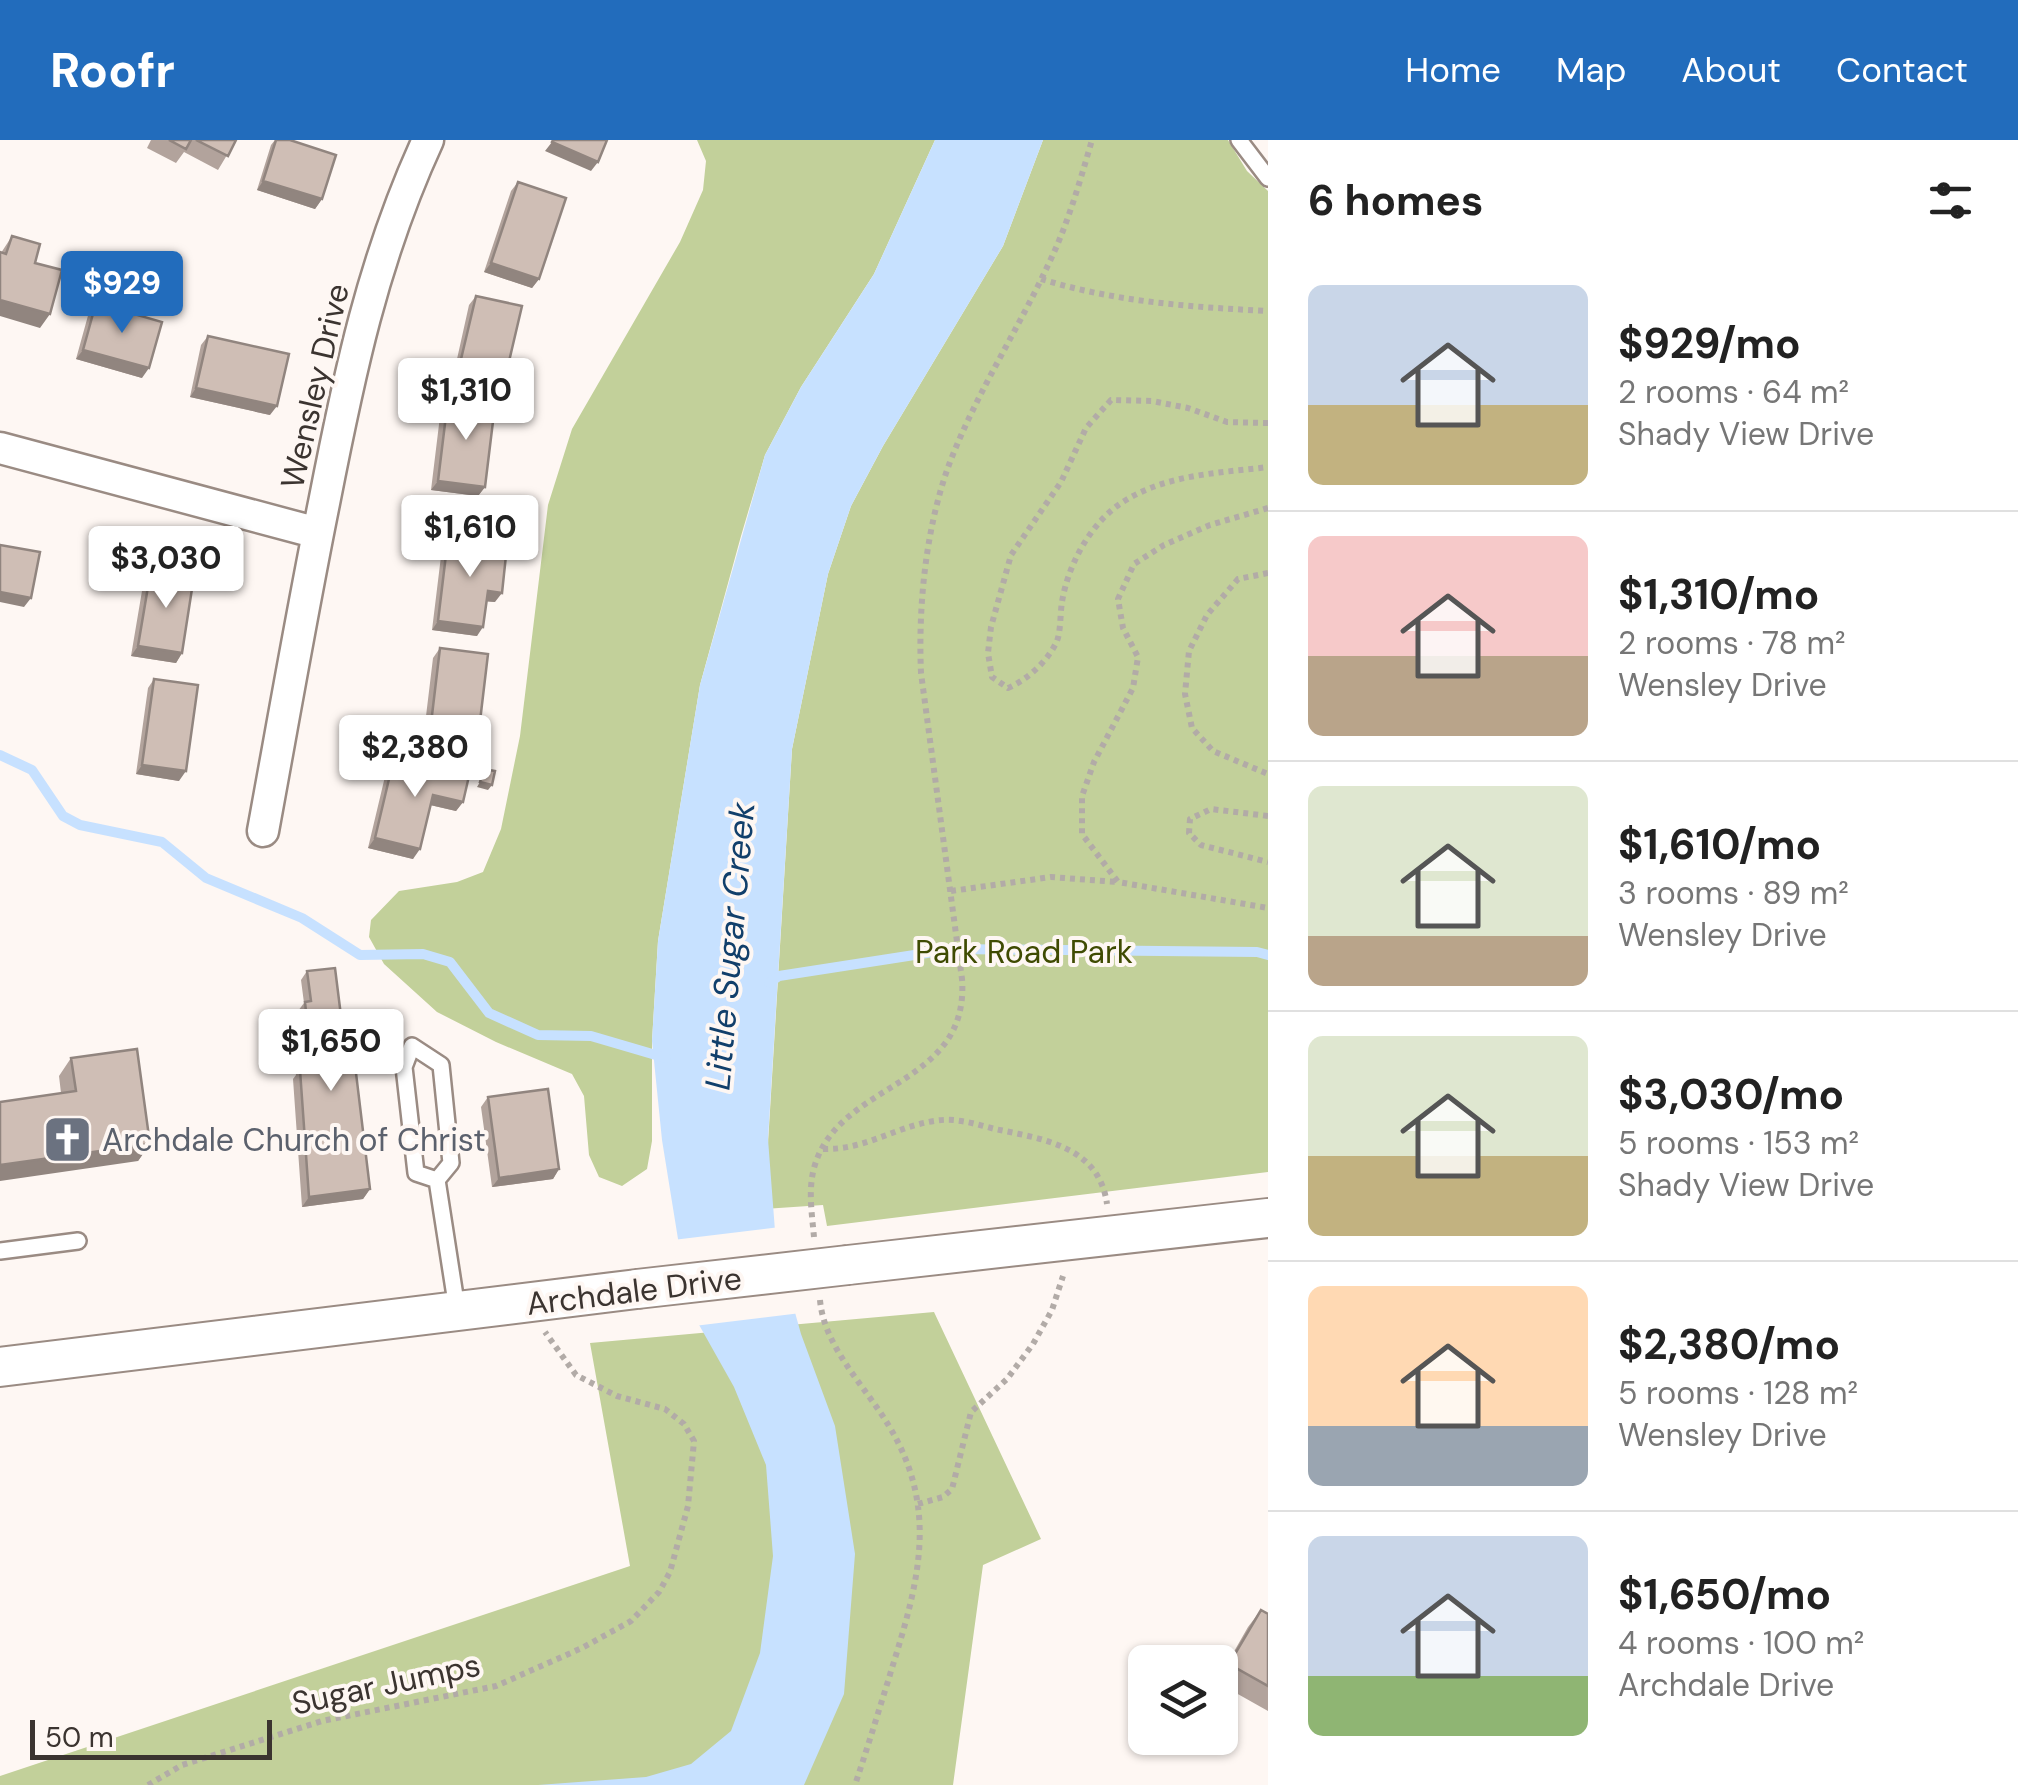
<!DOCTYPE html>
<meta charset="utf-8">
<style>
body{margin:0;font-family:"DM Sans",sans-serif;background:#f6f6f6;color:#222;height:100vh;display:flex;flex-direction:column;font-size:38px;white-space:nowrap}
*{box-sizing:border-box;margin:0}
p{font-size:32px;color:#767676}
.icon{flex:none;width:55px;height:55px;fill:none;stroke:currentColor;stroke-width:2;stroke-linecap:round;stroke-linejoin:round}
.map{position:relative;flex:1;overflow:hidden}
.side{display:flex;flex-direction:column;background:#fff;width:750px}
.side>*{flex:none}
.controls{position:absolute;left:1128px;top:1505px;display:grid;gap:20px}
.controls a{display:grid;place-items:center;width:110px;height:110px;border-radius:15px;background:#fff;box-shadow:0 2px 8px #0004;font-size:50px}
.scale{position:absolute;left:30px;bottom:25px;width:242px;box-sizing:border-box;padding-left:10px;border:5px solid #3b3430;border-top:0;font-size:28px;line-height:35px;white-space:nowrap;color:#3b3430;-webkit-text-stroke:8px #fef7f3;paint-order:stroke}
.price{position:absolute;translate:-50% -85px;padding:0 22px;border-radius:10px;background:#fff;color:#222;font-size:32px;line-height:65px;filter:drop-shadow(0 2px 5px #0008)}
.price::after{content:'';position:absolute;left:50%;top:60px;width:30px;height:22px;margin-left:-15px;background:inherit;clip-path:polygon(0 0,100% 0,50% 100%)}
.price.on{background:#226cbc;color:#fff}
ul{padding:0;list-style:none}
li{display:flex;align-items:center;gap:30px;height:250px;padding:0 40px}
li+li{border-top:2px solid #e0e0e0}
li span{display:grid;place-items:center;flex:none;width:280px;height:200px;border-radius:15px;color:#555}
li>.icon{margin-inline-start:auto}
span .icon{width:120px;height:120px;fill:#fffc;stroke-width:1}
li b{font-size:42px}
h2{display:flex;justify-content:space-between;align-items:center;height:120px;padding:0 40px;font-size:42px}
header{display:flex;align-items:center;gap:60px;box-sizing:border-box;height:140px;padding:0 50px;background:#226cbc;color:#fff}
header strong{font-size:48px}
nav{display:flex;gap:55px;margin-inline-start:auto;font-size:35px}
main{display:flex;flex:1;min-height:0}
.map>svg:first-child{display:block}
.green{fill:#c2d09a}
.water{fill:#c7e1ff}
.pier{fill:#fef7f3}
.lines{fill:none;stroke-linecap:round;stroke-linejoin:round}
.stream{stroke:#c7e1ff;stroke-width:10}
.service-casing{stroke:#9a8b83;stroke-width:20}
.minor-casing{stroke:#9a8b83;stroke-width:35}
.tertiary-casing{stroke:#9a8b83;stroke-width:42}
.path{stroke:#b2aba7;stroke-width:6;stroke-dasharray:5 5;stroke-linecap:butt}
.service{stroke:#fff;stroke-width:15}
.minor{stroke:#fff;stroke-width:30}
.tertiary{stroke:#fff;stroke-width:38}
.tertiary-bridge-casing{stroke:#9a8b83;stroke-width:42;stroke-linecap:butt}
.tertiary-bridge{stroke:#fff;stroke-width:38}
.wall{fill:#b2a39c}
.shaded-wall{fill:#91857f}
.building{fill:#cfbeb5;stroke:#91857f;stroke-width:2.5}
.labels{text-anchor:middle;dominant-baseline:central;stroke-width:8;stroke-linejoin:round;paint-order:stroke}
.street-label{font-size:32px;fill:#3b3430;stroke:#fef7f3}
.park-label{font-size:32px;fill:#3f4b02;stroke:#fef7f3}
.worship-label{font-size:32px;fill:#5b616d;stroke:#fef7f3;text-anchor:start}
.water-label{font-size:35px;font-style:italic;fill:#113f6b;stroke:#fef7f3}
</style>
<header>
<strong>Roofr</strong>
<nav><a>Home</a><a>Map</a><a>About</a><a>Contact</a></nav>
</header>
<main>
<div class="map">
<svg width="1268" height="1645" viewBox="0 0 1268 1645">
<rect width="100%" height="100%" fill="#fef7f3"/>
<path class="green" d="M697,0h238l-61,134 -73,113 -36,68 -24,81 -41,149 -42,256 -6,100v100l-5,28 -25,17 -23,-9 -10,-22 -5,-59 -12,-22 -76,-32 -59,-30 -53,-48 -15,-27 2,-17 28,-29 58,-9 26,-10 18,-43 19,-93 28,-231 24,-76 108,-187 23,-52 3,-29z
M1043,0h185l19,31 21,20v981l-441,54 -4,-21 -59,4 28,-460 36,-175 23,-68 32,-60 120,-200z
M934,1172l107,227 -58,26 -30,220h-953v-9l630,-210 -40,-223z"/>
<path class="water" d="M935,0h108l-40,106 -120,200 -32,60 -23,68 -36,175 -24,390 8,105 25,90 34,92 20,128 -11,140 -40,91h-266l108,-8 45,-13 40,-33 29,-78 13,-97 -7,-91 -32,-78 -45,-80 -27,-167 -10,-99 6,-100 42,-256 65,-230 36,-68 73,-113z"/>
<path class="pier" d="M780,1087l1,16 20,70 -107,13 -10,-18 -11,-68z"/>
<g class="lines">
<path class="stream" d="M0,615l32,15 31,46 17,9 82,17 44,36 96,40 58,37 63,-1 27,8 39,51 49,22 53,1 75,22
M769,843l10,-7 174,-27 304,3 11,3"/>
<defs>
<path id="service" d="M1239,0l29,38
M437,1040l-21,-7 -12,-106 8,-21 29,19 10,98 -14,17 20,129
M0,1111l78,-10"/>
<path id="minor" d="M0,308l318,85
M263,691c20,-109 39,-219 61,-328 25,-128 49,-244 104,-363"/>
<path id="tertiary" d="M848,1125l420,-47
M0,1227l637,-78"/>
</defs>
<use href="#service" class="service-casing"/>
<use href="#minor" class="minor-casing"/>
<use href="#tertiary" class="tertiary-casing"/>
<path class="path" d="M1041,139c75,23 149,28 227,32
M1268,283l-41,-1 -39,-14 -36,-7 -41,-1 -25,28 -25,54 -50,73 -20,72 -3,26 4,24 16,11c19,-8 40,-27 49,-47 4,-11 3,-27 5,-39 6,-38 30,-82 64,-102 43,-26 94,-27 142,-33
M1268,368l-58,17 -46,20 -30,19 -16,35 5,29 15,29 -5,31 -39,74 -12,34v38l36,48 150,26
M1268,433l-30,6 -31,36 -18,36 -4,43 7,34 21,23 55,23
M1268,676l-57,-7 -21,10 -1,14 12,12 67,17
M951,751l100,-14 66,5
M823,1009c43,1 71,-22 111,-28 21,-4 41,3 61,8 48,10 104,17 112,75
M814,1097c-2,-22 -6,-47 0,-69 24,-88 156,-79 148,-189l-41,-306c-3,-68 5,-147 29,-211 27,-70 68,-132 99,-199 19,-39 31,-82 43,-123
M820,1160c4,47 45,86 69,126 50,83 30,155 3,242 -12,39 -24,78 -37,117
M918,1364l25,-7 9,-8 19,-77 36,-33 26,-35 19,-34 11,-34
M148,1645l34,-20 140,-44 174,-35 86,-38 49,-27 28,-29 11,-20 18,-66 6,-65 -10,-17 -19,-15 -48,-13 -41,-21 -31,-43"/>
<use href="#service" class="service"/>
<use href="#minor" class="minor"/>
<use href="#tertiary" class="tertiary"/>
<defs>
<path id="tertiary-bridge" d="M637,1149l211,-24"/>
</defs>
<use href="#tertiary-bridge" class="tertiary-bridge-casing"/>
<use href="#tertiary-bridge" class="tertiary-bridge"/>
</g>
<path class="wall" d="M151,0h85l-18,30 -34,-18 -8,11 -29,-15z
M275,0h15l32,59 -7,10 -58,-19 14,-45z
M518,42l21,97 -7,9 -48,-16 27,-81z
M12,96l23,27 5,65 -39,-75z
M476,156l27,91 -6,9 -46,-10 18,-81z
M96,163l46,75 -66,-19 13,-47z
M208,196l62,79 -80,-18 11,-52z
M448,259l37,88 -7,9 -47,-6 10,-82z
M448,398l47,64 -9,-1 -9,35 -45,-6 10,-82z
M151,429l31,84 -6,10 -45,-7 13,-77z
M440,508l38,90 -7,9 -48,-6 10,-83z
M154,539l25,102 -43,-7 12,-86z
M394,618l69,44 -7,9 -26,-6 -17,54 -45,-11 19,-80z
M307,831l34,45 29,173 -7,10 -61,8 -9,-128 3,-4 -2,-19 2,-3 -3,-22 7,-9 -2,-11 6,-8 -3,-23z
M71,918l79,86 -12,17 -77,-68 -2,-17z
M488,957l71,72 -6,10 -61,8 -11,-80z
M1261,1470l7,4v97l-48,-27v-8l28,-49z"/>
<path class="shaded-wall" d="M552,2l46,20 -7,9 -46,-20z
M263,41l59,18 -7,10 -58,-19z
M491,123l48,16 -7,9 -48,-16z
M0,160l50,14 -10,14 -40,-12z
M83,210l66,18 -7,10 -66,-19z
M457,236l46,11 -6,9 -46,-10z
M196,248l81,18 -7,9 -80,-18z
M438,341l47,6 -7,9 -47,-6z
M488,451l14,2 -7,9 -14,-1z
M0,452l31,6 -7,9 -24,-5z
M438,481l45,6 -6,9 -45,-6z
M138,506l44,7 -6,10 -45,-7z
M430,592l48,6 -7,9 -48,-6z
M142,625l44,6 -7,10 -43,-7z
M480,642l12,3 -4,5 -11,-3z
M433,655l30,7 -7,9 -30,-7z
M375,698l45,11 -7,10 -45,-11z
M150,1004l-12,17 -138,20v-16z
M559,1029l-6,10 -61,8 7,-9z
M370,1049l-7,10 -61,8 7,-10z"/>
<path class="building" d="M169,0h22l-5,9z
M196,0h40l-8,16z
M276,0h14l46,15 -14,44 -59,-18z
M553,0h54l-9,22 -46,-20z
M518,42l48,16 -27,81 -48,-16z
M12,96l28,8 -5,19 27,7 -12,44 -50,-14v-48l6,2z
M476,156l46,10 -19,81 -46,-11z
M96,163l66,19 -13,46 -66,-18z
M208,196l81,18 -12,52 -81,-18z
M448,259l47,6 -10,82 -47,-6z
M448,398l59,8 -5,47 -14,-2 -5,36 -45,-6z
M0,405l40,7 -9,46 -31,-6z
M151,429l43,7 -12,77 -44,-7z
M440,508l48,6 -10,84 -48,-6z
M154,539l44,6 -12,86 -44,-6z
M394,618l75,18 -6,26 -30,-7 -13,54 -45,-11z
M484,629l11,2 -3,14 -12,-3z
M335,828l6,48 8,-1 21,174 -61,8 -9,-127h3l-3,-23h3l-3,-26h7l-2,-19 6,-1 -4,-30z
M137,909l13,95 -150,21v-63l76,-11 -5,-33z
M548,949l11,80 -60,9 -11,-81z
M1261,1470l7,4v72l-39,-22z"/>
<defs>
<symbol id="church-square" viewBox="-11 -11 22 22"><rect x="-9" y="-9" width="18" height="18" rx="4" fill="#6b7280" stroke="#fef7f3"/><path d="M-1.2-6h2.4v3.5h3.3v2.4h-3.3V6h-2.4V-.1h-3.3v-2.4h3.3Z" fill="#fff"/></symbol>
</defs>
<g fill-rule="evenodd">
<use href="#church-square" x="40" y="972" width="55" height="55"/>
</g>
<g class="labels">
<g class="street-label">
<text transform="translate(315 246) rotate(-77)">Wensley Drive</text>
<text transform="translate(634 1151) rotate(-7)">Archdale Drive</text>
<text transform="translate(386 1544) rotate(-12)">Sugar Jumps</text>
</g>
<g class="park-label">
<text x="1024" y="812">Park Road Park</text>
</g>
<g class="worship-label">
<text x="102" y="1000">Archdale Church of Christ</text>
</g>
<g class="water-label">
<text transform="translate(730 806) rotate(-85)">Little Sugar Creek</text>
</g>
</g>
</svg>
<div class="controls">
<a><svg class="icon" aria-label="layers" viewBox="0 0 24 24"><path d="M12 4l9 5-9 5-9-5zM3 14l9 5 9-5"/></svg></a>
</div>
<div class="scale">50 m</div>
<b class="price on" style="left:122px;top:196px">$929</b>
<b class="price" style="left:466px;top:303px">$1,310</b>
<b class="price" style="left:470px;top:440px">$1,610</b>
<b class="price" style="left:166px;top:471px">$3,030</b>
<b class="price" style="left:415px;top:660px">$2,380</b>
<b class="price" style="left:331px;top:954px">$1,650</b>
</div>
<section class="side">
<h2>6 homes<svg class="icon" aria-label="filters" viewBox="0 0 24 24"><path d="M4 7h16M4 17h16"/><circle cx="9" cy="7" r="2"/><circle cx="15" cy="17" r="2"/></svg></h2>
<ul>
<li><span style="background:linear-gradient(#c9d6e8 60%,#c2b280 0)"><svg class="icon" aria-label="home" viewBox="0 0 24 24"><path d="M3 11l9-7 9 7M6 9v11h12V9"/></svg></span><div><b>$929/mo</b><p>2 rooms · 64 m²</p><p>Shady View Drive</p></div></li>
<li><span style="background:linear-gradient(#f6c9c9 60%,#b9a48a 0)"><svg class="icon" aria-label="home" viewBox="0 0 24 24"><path d="M3 11l9-7 9 7M6 9v11h12V9"/></svg></span><div><b>$1,310/mo</b><p>2 rooms · 78 m²</p><p>Wensley Drive</p></div></li>
<li><span style="background:linear-gradient(#dfe7d0 75%,#b9a48a 0)"><svg class="icon" aria-label="home" viewBox="0 0 24 24"><path d="M3 11l9-7 9 7M6 9v11h12V9"/></svg></span><div><b>$1,610/mo</b><p>3 rooms · 89 m²</p><p>Wensley Drive</p></div></li>
<li><span style="background:linear-gradient(#dfe7d0 60%,#c2b280 0)"><svg class="icon" aria-label="home" viewBox="0 0 24 24"><path d="M3 11l9-7 9 7M6 9v11h12V9"/></svg></span><div><b>$3,030/mo</b><p>5 rooms · 153 m²</p><p>Shady View Drive</p></div></li>
<li><span style="background:linear-gradient(#ffd9b3 70%,#9aa5b1 0)"><svg class="icon" aria-label="home" viewBox="0 0 24 24"><path d="M3 11l9-7 9 7M6 9v11h12V9"/></svg></span><div><b>$2,380/mo</b><p>5 rooms · 128 m²</p><p>Wensley Drive</p></div></li>
<li><span style="background:linear-gradient(#c9d6e8 70%,#8fb573 0)"><svg class="icon" aria-label="home" viewBox="0 0 24 24"><path d="M3 11l9-7 9 7M6 9v11h12V9"/></svg></span><div><b>$1,650/mo</b><p>4 rooms · 100 m²</p><p>Archdale Drive</p></div></li>
</ul>
</section>
</main>
